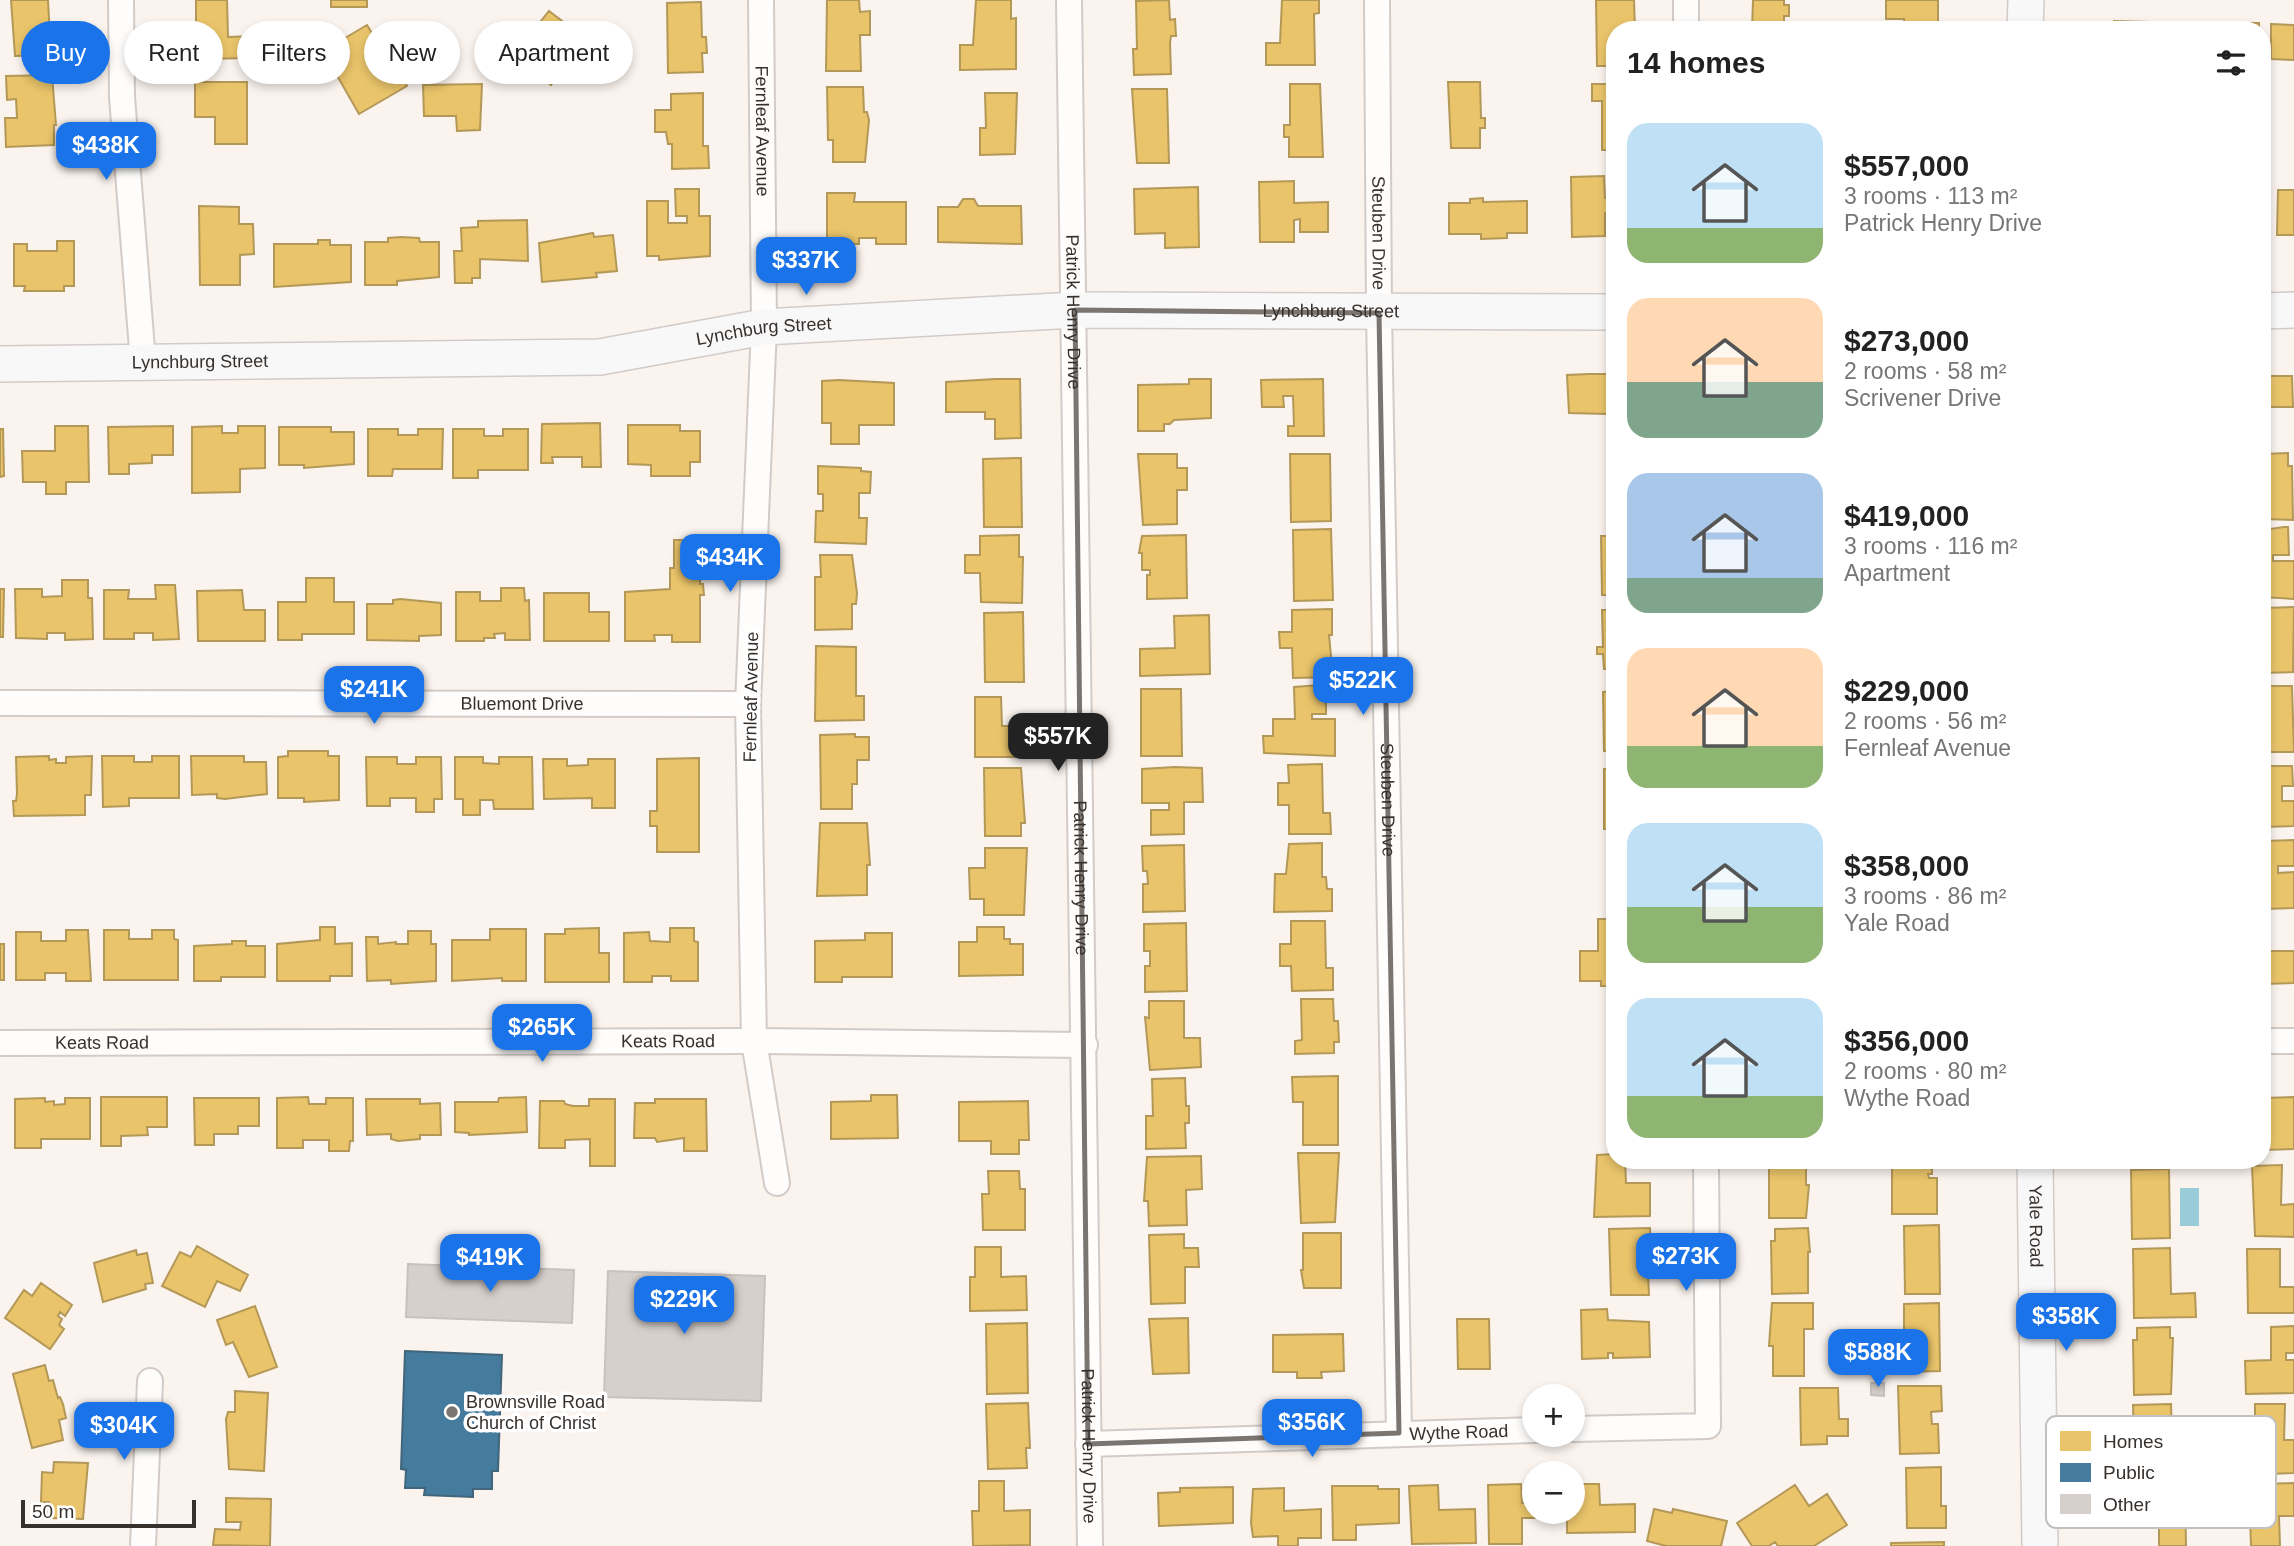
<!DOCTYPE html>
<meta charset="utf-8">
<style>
body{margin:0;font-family:Arial,sans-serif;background:#f2f2f2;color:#222;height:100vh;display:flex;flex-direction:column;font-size:26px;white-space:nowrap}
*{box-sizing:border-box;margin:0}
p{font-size:23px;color:#767676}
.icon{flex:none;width:38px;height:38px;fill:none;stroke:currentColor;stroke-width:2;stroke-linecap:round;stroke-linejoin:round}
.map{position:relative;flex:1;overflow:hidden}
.details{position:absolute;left:1606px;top:21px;width:665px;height:1148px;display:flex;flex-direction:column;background:#fff;border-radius:28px;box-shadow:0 4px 10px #0003}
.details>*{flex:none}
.guide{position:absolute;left:21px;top:21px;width:665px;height:63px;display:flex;gap:14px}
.controls{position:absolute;left:1522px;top:1384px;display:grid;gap:14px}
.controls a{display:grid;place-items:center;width:63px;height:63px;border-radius:50%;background:#fff;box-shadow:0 4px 10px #0003;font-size:35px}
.scale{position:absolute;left:21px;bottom:18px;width:175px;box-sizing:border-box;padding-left:7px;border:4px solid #37312d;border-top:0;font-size:19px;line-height:24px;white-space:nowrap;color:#37312d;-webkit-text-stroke:5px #fff;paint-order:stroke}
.price{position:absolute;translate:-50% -60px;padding:0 16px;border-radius:14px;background:#1a73e8;color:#fff;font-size:23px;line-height:46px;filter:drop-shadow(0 2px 4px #0008)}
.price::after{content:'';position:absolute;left:50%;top:42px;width:21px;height:16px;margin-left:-10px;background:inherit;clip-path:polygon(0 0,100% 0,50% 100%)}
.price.current{background:#222;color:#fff}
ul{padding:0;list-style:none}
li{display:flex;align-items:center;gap:21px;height:175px;padding:0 21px}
li span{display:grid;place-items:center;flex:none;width:196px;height:140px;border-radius:21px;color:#555}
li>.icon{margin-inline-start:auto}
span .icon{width:84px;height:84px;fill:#fffc;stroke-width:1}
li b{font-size:30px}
h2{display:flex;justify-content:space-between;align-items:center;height:84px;padding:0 21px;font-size:30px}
.pill{padding:0 24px;border-radius:32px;background:#fff;box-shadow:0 4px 10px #0003;font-size:24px;line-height:63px}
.pill.current{background:#1a73e8;color:#fff}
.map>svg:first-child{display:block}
.water{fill:#99ccd8}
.homes{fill:#e9c46a;stroke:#b49858;stroke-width:2}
.public{fill:#457b9d;stroke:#41657b;stroke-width:2}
.building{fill:#d6cfcb;stroke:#c8c2bd;stroke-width:2}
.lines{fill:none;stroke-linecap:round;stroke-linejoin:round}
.street-casing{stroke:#d2cbc7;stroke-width:28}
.secondary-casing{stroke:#d2cbc7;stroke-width:38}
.street{stroke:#fefdfc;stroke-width:24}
.secondary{stroke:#f9f8f9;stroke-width:35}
.marked{fill:none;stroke:#7b7571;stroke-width:5;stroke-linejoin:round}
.poi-dot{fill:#7b7571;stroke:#fff;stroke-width:2.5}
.labels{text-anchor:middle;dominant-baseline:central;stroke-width:7;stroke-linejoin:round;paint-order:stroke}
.street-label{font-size:18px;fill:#37312d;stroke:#fff}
.poi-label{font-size:18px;fill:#37312d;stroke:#fff;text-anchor:start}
.key{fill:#fff;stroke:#c3c1c0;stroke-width:2}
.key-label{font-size:19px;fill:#37312d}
</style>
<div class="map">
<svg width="2294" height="1546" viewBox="0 0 2294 1546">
<rect width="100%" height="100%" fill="#faf3ee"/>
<path class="water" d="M2180,1188h19v38h-19z"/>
<path class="homes" d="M11,0h37l3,55 -36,1z
M196,0h31l1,37 31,-1v22l-63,1z
M331,0h36v7h-36z
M827,0h32l1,12 10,-1v24h-10l1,36h-35z
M976,0h35v19l5,-1v51l-56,1v-25h13z
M1169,0l1,20 5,-1 1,17h-5l-1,7 1,31 -37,1 -1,-26h4l-1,-48z
M1282,0h37v13l-5,1 1,51h-49v-22h14z
M1596,0h38l1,30h-20v36h-18z
M1753,0h31v5h5v11h-5v14h-32z
M1886,0h52v30h-33l-1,-11h-18z
M701,2l1,35h4l1,16h-5l1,19 -35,1 -1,-70z
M549,11l29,22 -25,33 8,6 -10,13 -37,-30z
M2114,21l34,1v8h-34z
M2201,23h58v7h-58z
M2271,24l23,1v35l-23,-1z
M367,25l11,18 3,-2 26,45 -48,28 -36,-63z
M52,75l4,50h-2v20l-48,2 -1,-29h12l-1,-19 -9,1 -1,-24z
M195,82h52v62h-32v-27h-20z
M1448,82h32l1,36h4v10h-5v20h-29z
M482,84l-2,46 -23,1 -1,-15h-32l-1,-31z
M1290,84h30l3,73h-34v-20h-5v-12h6z
M1592,84h23v66h-13v-49h-10z
M827,87h36l1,25h3l2,8 -4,42h-32v-22h-5z
M1132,89h35l2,74h-32z
M703,93v53h5l1,22 -37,1v-25h-4l-2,-12h-11v-22h16v-16z
M985,93h32l-2,61 -35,1v-27h6z
M1604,176l1,22 10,1v29h-3l-1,-15h-6v23l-33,1 -1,-60z
M1294,181v22l34,-1v30h-28v-13l-6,1v22h-34l-1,-60z
M1198,187l1,60 -34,1v-15l-30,1 -1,-45z
M675,189h24v27h11v40l-51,4v-4h-12v-55h21v22h19v-7h-11z
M2278,190h16v45h-17z
M827,193h28l-1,9h52v42h-30v-6h-17v6h-32z
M1483,198v4l44,-1v32h-20v5l-26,1v-5h-32v-31h21v-4z
M963,199h11l4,7h43l1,38 -84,-2v-35h20z
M199,206l40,1v17h14l1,30 -14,1v30h-40z
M527,220l1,41 -48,-2v19h-8v5h-17l-1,-32h8l-1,-23 17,-1v-6z
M593,233l1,4 19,-2 4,36 -21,2 1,4 -55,5 -3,-39z
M401,237l18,1 1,4h19v35l-42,4v4h-32v-43h23v-4z
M318,240h12v5h21v37l-77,5v-43h44z
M57,241h17v45h-10v5h-40l1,-5h-11v-42h13v7h30z
M1589,374h26v44l-7,-4 -39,-1 -2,-38z
M2263,376h29l1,31h-25v6h-5z
M995,379h25l1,59 -26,1v-20h-10v-7h-39v-30z
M1189,379h22v39l-37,2 -4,4h-6v7h-26v-46l51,-1z
M1323,379l1,57h-36v-10h6l-1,-30h-10l1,11h-22l-1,-27z
M839,380l55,3v42h-35v19h-28v-21h-9v-42z
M600,423l1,44h-19v-10h-30l1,6h-12l1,-39z
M628,425h52v6h20v31h-10v14h-39v-11l-23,-1z
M55,426h33l1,56h-23v12h-20v-12h-23l-1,-31h33z
M173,426v29h-21v8l-23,1v10h-20l-1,-47z
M222,426v7h16v-7h27v42l-25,1v23l-48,1v-66z
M279,427h52v5h23v32l-50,4v-3h-25z
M0,429h3l1,47 -4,1z
M368,429h30v6h20v-6h25l-1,40h-49l-1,7h-24z
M453,429h31v7h19v-7h25v41h-50v8h-25z
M2288,453v13h4l1,54 -30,-1v-65z
M1138,454h39v14h10v22h-10v34l-34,1z
M1290,454h40l1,67 -40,1z
M1021,458l1,69h-38l-1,-68z
M1609,458h6v50h-5z
M818,466l43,2v3l10,1 -1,21h-11v25h8l-1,26 -51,-2 1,-31h7v-17h-5z
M2284,527h4l1,28h-16v6h21v38l-31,-2v-67z
M1331,529l2,71 -39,1 -1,-71z
M1019,535v22h4l-1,46 -41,-1 -1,-29h-15v-18h15v-19z
M1186,535l1,63 -40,1v-24h3v-5h-8v-17h-3l3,-17z
M1601,536h14v59h-13z
M674,540h26v44h3l1,11h-4v47h-28v-7h-18l1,6h-30v-49l45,-3v-21h4z
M820,555h32l5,38 -1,11h-4v25l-37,1v-53h6z
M306,578h28v24h20v32h-52v6h-24v-38h28z
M62,580h26v18h4l1,41 -28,1v-7h-18v6l-31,-1 -1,-49h27v8l20,-1z
M155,585h20l4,54 -26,1v-7h-19v6h-30v-49h25l-1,9h28z
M501,588h23l1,13 4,-1 1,40h-25v-7l-11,1 1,4h-11v3h-28v-49h24v9h21z
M0,589h4l-1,48h-3z
M242,590l2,20h21v31h-67l-1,-50z
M544,593h45v19h20v29h-65z
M400,599l41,4v32l-22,1v5l-52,-1v-36h26v-4z
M2294,607l-1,65 -30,1v-65z
M1332,609v26h-3l4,42 -40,1 -1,-30h-12l-1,-16h13v-22z
M1602,610h13v58l-11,1 -1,-15h-6v-7h6z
M1023,612l1,70h-39l-1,-69z
M1209,615l1,59 -70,2v-27l35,-1 -1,-32z
M816,646l40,1v49h8v24l-49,1z
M1321,685h5v29h-14v5h23v37l-71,-3 -1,-17h10v-17h22l-1,-32z
M2263,686h29l2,66h-31z
M1141,689h40l1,67h-41z
M1615,691v60h-11l-1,-59z
M975,697h26l1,29h23v31h-50z
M855,734v3h14v23h-12v24h-5v25h-31l-1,-74z
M288,751h40v5h11v44l-35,2v-4h-26v-41l10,-1z
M49,756v4l7,-1v4h10v-6l26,-1 -1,39h-6v20l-71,1 -1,-15h3l1,-7 -1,-37z
M102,756h32v6h18v-6h27v42h-50v8l-26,1z
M191,756h53v6h22l1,32 -42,5 -8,-1v-4l-25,1z
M366,757h31v7h19v-7h25l1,42h-8v13h-18v-14h-26v8h-23z
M455,757h28v6l16,1v-7h33l1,52h-39l-1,-9h-13v15h-17v-16h-8z
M699,758v94h-42v-26h-7v-15h7v-52z
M543,759h24v7l21,-1v-6h27v49h-23v-10l-48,1z
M1322,764l1,49h7l1,21h-42v-29h-11v-22h11l-1,-18z
M2263,766h29l1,20h-11v15h12v25l-31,1z
M1175,767l27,1 1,34h-19v32l-33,1v-25h18v-7h-27v-34z
M984,768h37l4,55h-4v13h-36z
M1604,769h11v60h-11z
M820,823h47l3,42h-3v30l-50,1z
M1608,839h7v69h-6z
M2294,840v26h-16v7l16,-1v36l-31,1v-68z
M1322,843v34h4l1,12h5v22l-58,1 1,-38h11l3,-30z
M1184,845l1,66 -42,1v-28h5l-1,-13h-4l-1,-25z
M985,848h42l-3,67h-40v-16h-14l-1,-31h16z
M1598,919h17v67h-14v-5h-21v-30h18z
M1291,921h34l1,47h7v22l-41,1 -1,-25h-11v-22h11z
M1186,923l1,68 -42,1v-26h5v-15h-6v-27z
M320,927h15v17l17,-1v33h-22v5h-53v-37l43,-4z
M977,927h27v12h6v5h13v31l-64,1v-34h18z
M599,928v25h10v29h-64v-48h20v-5z
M670,928h24v13l4,1v39h-27v-5h-19v6h-28v-49l25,-1 1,9 20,1z
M490,929h36v52h-24v-3l-50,3v-41h38z
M66,930h22l3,51h-25v-8h-21v7h-29v-48h25v9h25z
M104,930h25v9h23v-9h22v9l4,1v40h-74z
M408,931h23v13h5v37l-45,3v-4l-24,1 -1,-44h12v7l18,-2v2h12z
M865,933h27v44h-50v5h-27v-41l50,-1z
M232,941h14v5h19v31h-44v4h-27v-35l38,-2z
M0,944h4v36h-4z
M2263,951h31v32l-31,1z
M1301,999h32l1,22h4l1,21h-5v11l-39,1v-13l7,-1z
M1149,1001h35v37h16l1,29 -51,3 -5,-53 4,1z
M1611,1002h4v61h-2z
M1338,1076v69h-35v-43h-10l-1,-25z
M1185,1078l1,28h3v17h-4l1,25 -40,1v-33h7l-1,-37z
M1611,1078h4v62h-7l-1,-37h5z
M871,1095h26l1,43 -67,1v-37l40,-1z
M101,1097h66v30h-20l1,8 -27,1v10h-20z
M308,1097l1,7h17v-6h27v43h-3l-1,10h-20v-11h-26v8h-26v-50z
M526,1097l1,35 -58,3v-2l-14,-1v-30h43l1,-4z
M2294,1097v52l-31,1v-52z
M45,1098v4l9,-1v4l11,-1v-6h25v41h-49v9h-26v-49z
M194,1098h65v28h-21v8h-24v11h-19z
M366,1099h54v5l20,-1 1,32h-21v4l-22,2 -7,-2v-5l-24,1z
M589,1099h26v67h-25v-27l-25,1v8h-26l1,-47h24l1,3 8,2h16z
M655,1099h51l1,52h-23v-13l-27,4 -2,-4h-21l1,-35h20z
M1028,1101l1,39h-10v14h-28v-13h-32v-39z
M1298,1153h41l-4,69 -34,1z
M1615,1154v6h10l1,23h24v33l-56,1 3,-62z
M1201,1156l1,33 -16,1 1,35 -38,1 -1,-25h-4l3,-44z
M1769,1160h37v25h3l-3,33h-37z
M1892,1160h40v14h-4l1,4h8v36h-45z
M2282,1165l-1,40 13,-1v33l-39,-1 -3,-70z
M2169,1169l1,69 -38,1 -1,-69z
M988,1171h31l1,18h5v41h-42l-1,-36h7z
M1939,1225l1,69h-35l-1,-68z
M1650,1228l2,45h-4l1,22h-38l-2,-66z
M1808,1228l2,24h-2v41l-36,1 -1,-53h4v-12z
M1303,1233h38v55h-37l-3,-18h2z
M1184,1234v14h14l1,19h-14v36l-34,1 -2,-69z
M197,1246l51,29 -8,16 -23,-10 -12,26 -43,-21 18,-34 11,5z
M975,1247h26v30l25,-1 1,34 -57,1v-34h5z
M2170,1248l1,46 24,-1 1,24 -62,1 -1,-69z
M2247,1249h33v38h14v26h-46z
M136,1250l1,5 10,-2 6,30 -8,1 1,5 -43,13 -9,-39z
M41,1283l31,22 -7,11 -5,-4 -2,4 4,3 -3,6 5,4 -14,20 -45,-31 19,-28 8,6z
M1772,1303h41v26h-9v47h-31v-30h-4z
M1939,1303l1,68 -36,1v-68z
M255,1306l22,61 -28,10 -16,-35 -7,3 -9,-25z
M1607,1309l1,11 41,2 1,35 -37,1v-5h-5v5l-26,1 -1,-49z
M1188,1318l1,55 -36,1 -4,-55z
M1457,1319h32l1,50h-32z
M1027,1323l1,70 -41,1 -1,-70z
M2294,1326v27h-8v7h8v33l-48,1 -1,-33 26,-1v-33z
M2170,1327v11h3l-2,56 -37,1 -1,-55h4v-12z
M1343,1334l1,37 -23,1 1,6h-25v-6h-24v-37z
M45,1365l4,16 4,-1 5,18 2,-1 3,7 3,14 -7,2 4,20 -31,8 -19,-74z
M1898,1386h43l1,25 -11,1 1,12h6l1,29 -39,1z
M1800,1388h38l1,31h9v17h-21v8l-26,1z
M235,1391l33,2 -4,78 -35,-2 -3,-50 2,-7h7z
M1028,1403l2,45h-4l1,20 -39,1 -2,-65z
M2171,1404l2,68 -38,1 -2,-68z
M2255,1404h30l-1,36h10v33l-26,1 -10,-1v-3h-10l-1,-42h8z
M54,1462l34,1 -5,56 -35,-1 1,-16h-8l1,-30 11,1z
M1941,1467v39h5v22h-39l-1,-60z
M979,1481h25v30l26,-1v35l-57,1 -1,-35h7z
M2294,1483v33h-15l1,30h-29l-2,-62z
M1521,1484l1,19h6v-15h7v24h18v6h-31v26h-33l-1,-59z
M1573,1484h26l1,21 35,-1v28l-68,1v-21h6z
M1438,1485l1,25 36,-1 1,34 -64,1 -3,-58z
M1795,1485l14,21 18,-12 20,31 -33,21h-36l-3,-4 -6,4h-17l-15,-23z
M1332,1486h46v3h21v34l-43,2v15h-23z
M1233,1487v36l-74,3 -1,-33 22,-1v-4z
M1284,1488v23l37,-2v29h-23v8h-20v-10l-25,1 -2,-14 2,-34z
M2185,1488l1,58h-27v-23h-25l-1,-33z
M226,1498l45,1 -1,47 -57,-1 2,-16 25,1 1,-8h-15z
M1654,1509l18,4 1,-4 54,12 -6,25h-55l-19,-5z
M1944,1542v4h-53v-3z"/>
<path class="public" d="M405,1351l97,4 -4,116h-6v18h-19v8l-49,-2 1,-7h-20l1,-18 -5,-1z"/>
<path class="building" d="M408,1264l166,6 -2,53 -166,-6z
M608,1271l157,5 -4,125 -157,-4z
M1871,1383h13v13l-13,-1z"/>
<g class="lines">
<defs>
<g id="street">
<path d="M121,0l1,97 21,265"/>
<path id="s1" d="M761,0l3,327 -16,377 6,337 23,142"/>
<path id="s2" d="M1069,0l21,1546"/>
<path id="s3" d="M1377,0l2,313 20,1120"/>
<path d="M1686,0v30"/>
<path id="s4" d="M0,703l748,1"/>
<path d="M2263,1041h31"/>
<path id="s5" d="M0,1043l754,-2 331,4"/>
<path d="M1573,1429l135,-3 -2,-266"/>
<path id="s6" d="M1088,1444l447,-14"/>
<path d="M143,1546l7,-165"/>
</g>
<g id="secondary">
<path d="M2025,30l1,-30"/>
<path d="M2263,311l31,-1"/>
<path id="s7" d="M0,364l600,-7 164,-30 311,-17 540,2"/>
<path id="s8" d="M2035,1160l5,386"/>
</g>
</defs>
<use href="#street" class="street-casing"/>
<use href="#secondary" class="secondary-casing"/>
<use href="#street" class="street"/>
<use href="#secondary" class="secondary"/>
</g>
<path class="marked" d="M1075,310l304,3 20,1120 -311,11z"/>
<circle class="poi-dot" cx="452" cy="1412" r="7"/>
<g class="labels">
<g class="street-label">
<text stroke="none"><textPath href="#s1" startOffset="131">Fernleaf Avenue</textPath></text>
<text stroke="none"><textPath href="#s3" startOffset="233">Steuben Drive</textPath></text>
<text stroke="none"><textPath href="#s2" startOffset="312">Patrick Henry Drive</textPath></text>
<text stroke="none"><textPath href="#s7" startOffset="1334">Lynchburg Street</textPath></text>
<text stroke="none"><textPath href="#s7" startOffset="766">Lynchburg Street</textPath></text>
<text stroke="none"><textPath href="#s7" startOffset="200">Lynchburg Street</textPath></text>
<text transform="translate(751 697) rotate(-89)">Fernleaf Avenue</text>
<text stroke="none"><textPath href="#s4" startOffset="522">Bluemont Drive</textPath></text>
<text stroke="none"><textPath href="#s3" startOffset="800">Steuben Drive</textPath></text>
<text stroke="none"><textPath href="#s2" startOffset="878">Patrick Henry Drive</textPath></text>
<text stroke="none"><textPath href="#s5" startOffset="668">Keats Road</textPath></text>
<text stroke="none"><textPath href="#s5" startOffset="102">Keats Road</textPath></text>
<text stroke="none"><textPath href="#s8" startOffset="66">Yale Road</textPath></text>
<text stroke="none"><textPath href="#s6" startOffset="371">Wythe Road</textPath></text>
<text stroke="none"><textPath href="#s2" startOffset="1446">Patrick Henry Drive</textPath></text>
</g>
<g class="poi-label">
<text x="466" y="1402">Brownsville Road<tspan x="466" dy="21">Church of Christ</tspan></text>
</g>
</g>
<rect x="2046" y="1416" width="230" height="112" rx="10" class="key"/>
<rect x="2060" y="1431" width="31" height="20" fill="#e9c46a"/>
<rect x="2060" y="1463" width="31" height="19" fill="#457b9d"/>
<rect x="2060" y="1494" width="31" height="20" fill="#d6cfcb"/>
<g class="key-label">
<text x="2103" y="1448">Homes</text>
<text x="2103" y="1479">Public</text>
<text x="2103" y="1511">Other</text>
</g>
</svg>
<div class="controls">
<a>+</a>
<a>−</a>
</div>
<div class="scale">50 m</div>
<b class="price" style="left:106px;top:182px">$438K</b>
<b class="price" style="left:806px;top:297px">$337K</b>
<b class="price" style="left:730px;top:594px">$434K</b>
<b class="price" style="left:1363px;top:717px">$522K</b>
<b class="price" style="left:374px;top:726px">$241K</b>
<b class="price current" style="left:1058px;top:773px">$557K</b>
<b class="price" style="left:542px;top:1064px">$265K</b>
<b class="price" style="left:1686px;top:1293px">$273K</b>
<b class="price" style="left:490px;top:1294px">$419K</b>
<b class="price" style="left:684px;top:1336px">$229K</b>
<b class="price" style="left:2066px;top:1353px">$358K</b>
<b class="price" style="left:1878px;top:1389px">$588K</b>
<b class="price" style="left:1312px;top:1459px">$356K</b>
<b class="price" style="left:124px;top:1462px">$304K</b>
<div class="guide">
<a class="pill current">Buy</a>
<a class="pill">Rent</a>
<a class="pill">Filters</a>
<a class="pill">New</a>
<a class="pill">Apartment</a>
</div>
<section class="details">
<h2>14 homes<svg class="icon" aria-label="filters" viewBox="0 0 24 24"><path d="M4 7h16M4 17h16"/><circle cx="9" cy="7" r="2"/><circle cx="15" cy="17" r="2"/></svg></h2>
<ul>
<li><span style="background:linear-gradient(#bfe0f5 75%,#8fb573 0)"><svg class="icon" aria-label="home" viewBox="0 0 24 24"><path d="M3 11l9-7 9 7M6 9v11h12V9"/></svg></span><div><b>$557,000</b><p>3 rooms · 113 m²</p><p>Patrick Henry Drive</p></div></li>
<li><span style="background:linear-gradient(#ffd9b3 60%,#7fa58c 0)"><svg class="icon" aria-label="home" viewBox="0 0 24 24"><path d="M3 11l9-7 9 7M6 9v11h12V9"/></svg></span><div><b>$273,000</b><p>2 rooms · 58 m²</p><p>Scrivener Drive</p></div></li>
<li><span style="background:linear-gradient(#a9c7e8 75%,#7fa58c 0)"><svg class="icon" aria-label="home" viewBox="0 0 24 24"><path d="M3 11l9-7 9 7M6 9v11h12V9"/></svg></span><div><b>$419,000</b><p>3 rooms · 116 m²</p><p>Apartment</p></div></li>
<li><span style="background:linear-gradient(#ffd9b3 70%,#8fb573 0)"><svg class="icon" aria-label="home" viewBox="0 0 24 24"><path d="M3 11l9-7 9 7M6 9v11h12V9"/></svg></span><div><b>$229,000</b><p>2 rooms · 56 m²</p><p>Fernleaf Avenue</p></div></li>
<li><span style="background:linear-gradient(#bfe0f5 60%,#8fb573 0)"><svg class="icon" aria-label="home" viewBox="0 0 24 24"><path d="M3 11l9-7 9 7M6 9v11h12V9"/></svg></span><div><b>$358,000</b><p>3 rooms · 86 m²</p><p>Yale Road</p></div></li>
<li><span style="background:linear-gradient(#bfe0f5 70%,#8fb573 0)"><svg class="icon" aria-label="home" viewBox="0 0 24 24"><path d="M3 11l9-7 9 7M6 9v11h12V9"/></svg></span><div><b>$356,000</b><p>2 rooms · 80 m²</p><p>Wythe Road</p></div></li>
</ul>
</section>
</div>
